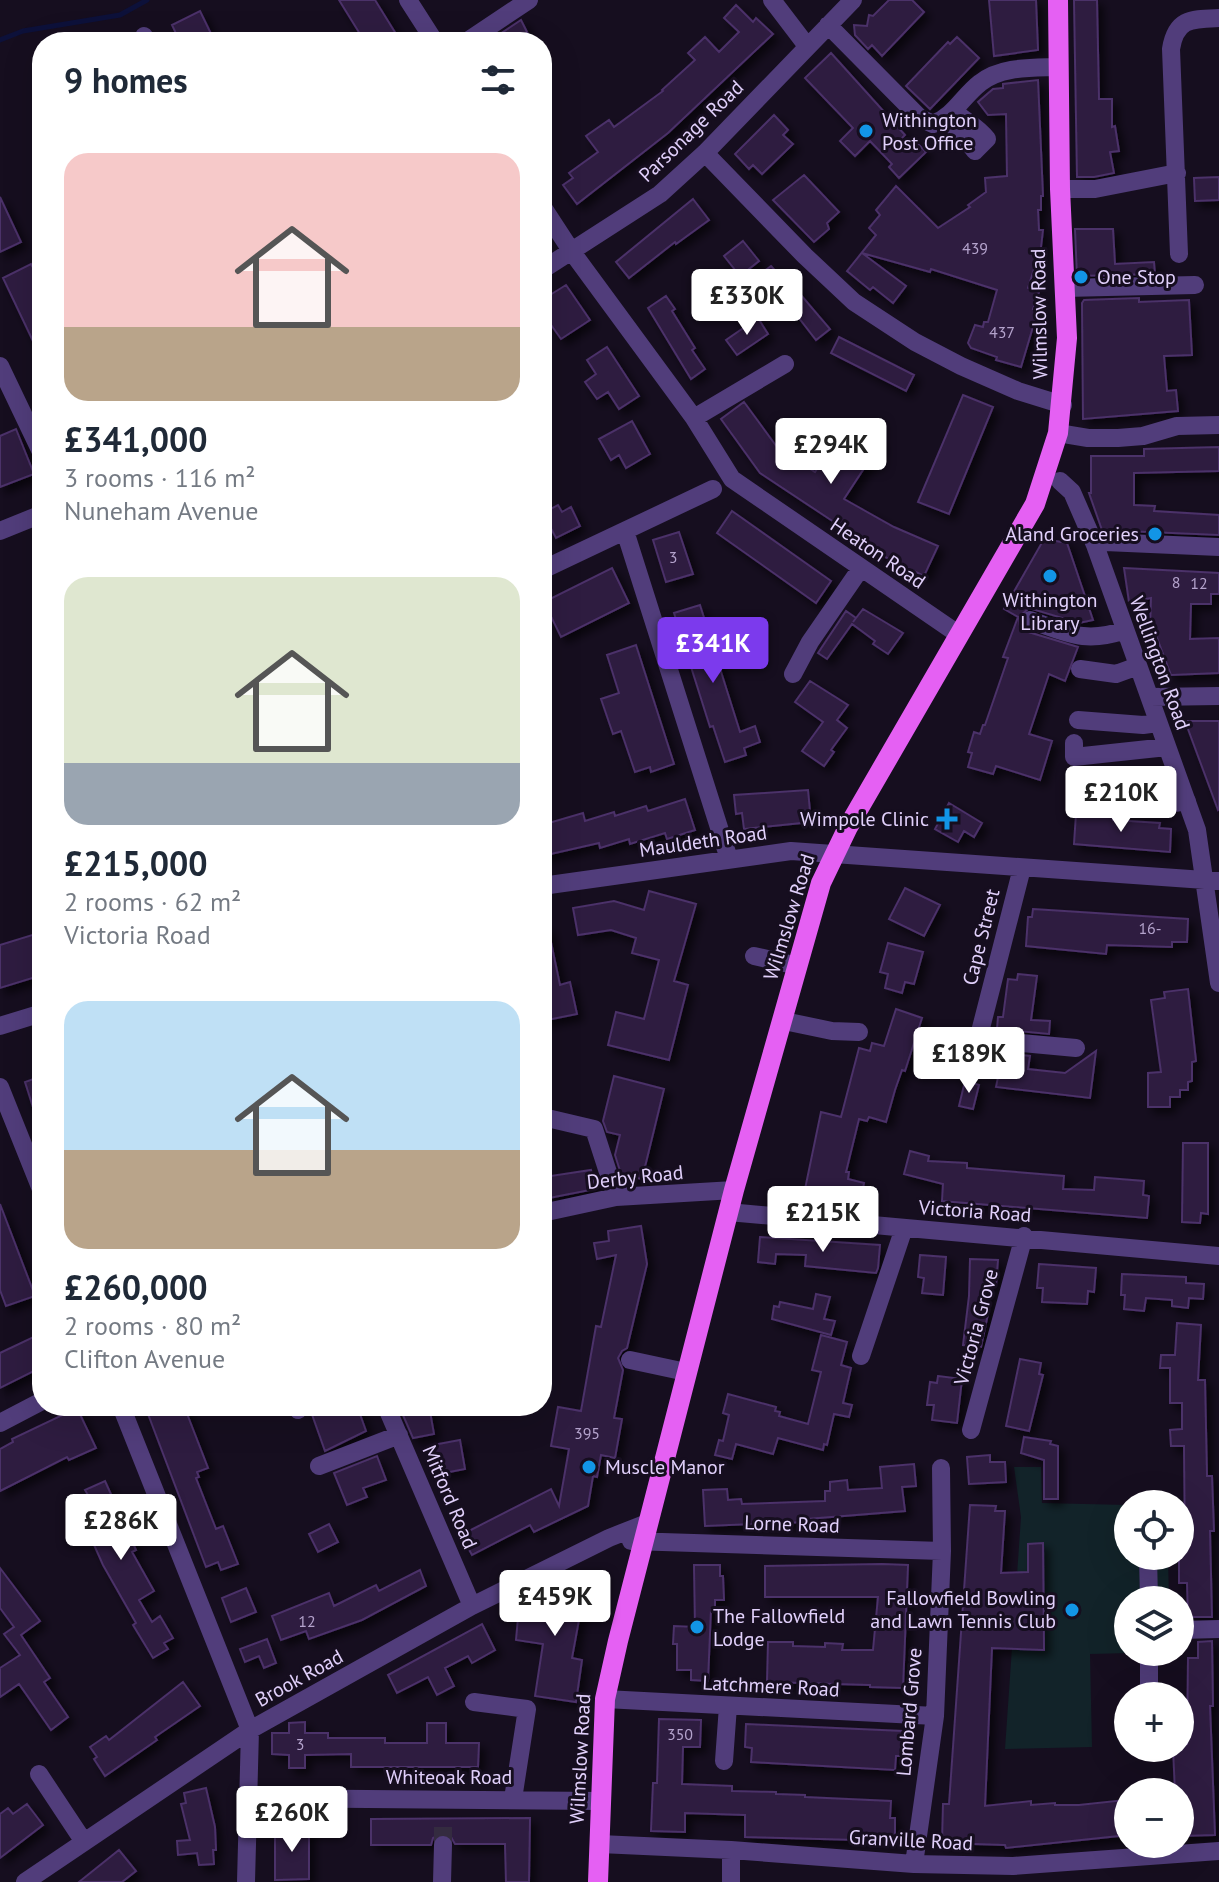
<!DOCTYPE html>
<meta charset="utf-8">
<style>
body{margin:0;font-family:"PT Sans",sans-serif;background:#f6f6f7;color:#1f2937;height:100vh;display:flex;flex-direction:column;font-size:30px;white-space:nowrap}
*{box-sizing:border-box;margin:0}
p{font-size:26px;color:#747a83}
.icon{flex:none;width:44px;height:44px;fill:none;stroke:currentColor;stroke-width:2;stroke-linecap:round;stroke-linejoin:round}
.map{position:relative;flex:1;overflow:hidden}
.side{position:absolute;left:32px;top:32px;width:520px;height:1384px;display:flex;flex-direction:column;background:#fff;border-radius:32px;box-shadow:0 8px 32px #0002}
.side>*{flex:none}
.tools{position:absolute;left:1114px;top:1490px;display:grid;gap:16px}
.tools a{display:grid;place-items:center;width:80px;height:80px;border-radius:50%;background:#fff;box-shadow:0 8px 32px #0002;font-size:40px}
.price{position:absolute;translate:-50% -68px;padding:0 18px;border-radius:8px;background:#fff;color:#222;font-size:26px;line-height:52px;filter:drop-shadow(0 2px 4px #0008)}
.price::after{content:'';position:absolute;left:50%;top:48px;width:24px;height:18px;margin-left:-12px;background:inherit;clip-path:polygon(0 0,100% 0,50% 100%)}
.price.selected{background:#7c3aed;color:#fff}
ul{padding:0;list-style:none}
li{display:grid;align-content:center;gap:16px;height:424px;padding:0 32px}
li span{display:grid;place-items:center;height:248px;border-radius:24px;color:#555}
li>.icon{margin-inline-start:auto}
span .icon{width:144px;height:144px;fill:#fffc;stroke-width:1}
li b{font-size:34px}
h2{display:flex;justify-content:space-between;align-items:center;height:96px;padding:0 32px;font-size:34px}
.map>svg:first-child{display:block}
.green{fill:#122329}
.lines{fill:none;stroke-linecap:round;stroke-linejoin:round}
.stream{stroke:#0d113a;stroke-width:5}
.building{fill:#2d1c3f;stroke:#4b3069;stroke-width:2;filter:url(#shadow)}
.minor-tunnel{stroke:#342b40;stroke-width:18;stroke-dasharray:18 9;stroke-linecap:butt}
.minor{stroke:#513d7b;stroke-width:18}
.major{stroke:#e560f3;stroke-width:20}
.poi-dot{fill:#1295e6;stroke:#160e1f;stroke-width:3}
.labels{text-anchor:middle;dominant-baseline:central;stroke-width:6;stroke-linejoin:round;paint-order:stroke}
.number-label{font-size:16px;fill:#b4a3cc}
.poi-label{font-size:20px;fill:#e1d0fb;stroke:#160e1f;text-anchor:start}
.street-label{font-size:20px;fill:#e1d0fb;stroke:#160e1f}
</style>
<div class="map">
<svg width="1219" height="1882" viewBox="0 0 1219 1882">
<defs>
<filter id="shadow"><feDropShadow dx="5.5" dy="5.5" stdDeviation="4" flood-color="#0009"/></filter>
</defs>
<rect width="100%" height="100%" fill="#160e1f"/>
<path class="green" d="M1014,1467h27l1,36 86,2v51h40l1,44h-41v52h42l-80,2 2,93 -87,2 16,-232z"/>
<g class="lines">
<path class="stream" d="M0,40l23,-9 97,-16 27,-15"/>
</g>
<path class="building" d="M339,0h36l26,42h-36z
M889,0h23l12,12 -42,44 -10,-11 -4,4 -13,-14 -1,-10 13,1 2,-11 4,1z
M989,0h47l2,50 -44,6z
M1074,0h23l2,99h13v28l3,-1 4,25 -9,1 4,21 -20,4h-17z
M736,5l17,17 3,-4 17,16 -105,99 -91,71 -14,-19 10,-7 -4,-5 29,-21 -12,-16 23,-16 5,7 49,-36 -1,-1 33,-30 -7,-7 17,-16 14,15 20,-20 -15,-14z
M200,11l15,31h-35l-8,-17z
M521,20l11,22h-44z
M957,37l22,21 -49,51 -24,-23 42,-44 2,2z
M831,53l74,82 -4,4 6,8 8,-6 11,11 -27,26 -10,-11 3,-3 -22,-23 -15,15 -15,-15 13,-13 -48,-50z
M1038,80l5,116h-2v14h-3l1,20h4l-2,17 -13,41 11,4 -6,17 5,1 -17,57 -25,-7 1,-3 -26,-9 -3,-5 7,-18 8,2 1,-5h4l9,-32 -66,-21 -1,3 -68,-19 44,33 -13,17 -20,-16 -3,3 -23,-19 29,-36 -7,-7 11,-13 -4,-5 20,-24 42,42 32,-21 -2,-2 18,-13 -1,-14 22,-2 -1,-62 -18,1 -10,-13 15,-13 10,-1v-4z
M774,115l14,15 -5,5 10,9 -31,30 -9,-9 -4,4 -14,-15z
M804,175l35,37 -12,11 2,6 -15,13 -41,-42z
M1219,177v23l-24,1 -1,-23z
M0,197l21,45 -21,10z
M693,199l16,21 -33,24 -1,-2 -46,36 -13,-16z
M1075,229h38l2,35 39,-2 1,12 -78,2z
M743,241l16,20 -19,15 -16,-20z
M31,264l7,13 4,-2v85l-39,-82z
M771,266l21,24 3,-2 35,41 -14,11 -21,-27 -2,2 -35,-39z
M566,285l24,35 -29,19 -19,-27v-12z
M666,296l9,13 -3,2 23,37 -3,2 13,19 -14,10 -43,-71z
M1139,298v4l50,-2 3,55 -28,1 3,35 9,-1 2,21 -95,8 -1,-116 2,-3z
M758,318l10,16 -31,21 -11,-15z
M839,337l75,38 -8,16 -75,-38z
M607,347l32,49 -20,13 -11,-17 -11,7 -12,-17 11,-8 -9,-14z
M963,395l30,12 -44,107 -31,-12z
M744,402l33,45 38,25 32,-49 33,21 -36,55 50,28 44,19 -14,30 -43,-21 1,-2 -34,-19 1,-2 -89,-59 -39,-54z
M632,421l18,33 -24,14 -7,-13 -8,5 -12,-21z
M16,429l18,45 -34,13v-51z
M1219,447v24l-85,2v32l21,1 -1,5 65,4v20l-117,-5 -13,-37h2v-37h53v-7z
M558,505l4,7 9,-5 9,19 -24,12 -13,-25z
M732,511l99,70 -15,22 -99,-70z
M679,532l14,42 -27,8 -13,-42z
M1044,539l23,4 26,77 -14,3 -50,-15 -10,9 1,10 5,4 53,16 -13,34 -16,-7 -20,60 23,7 -12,39 -44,-14 -3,8 -25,-7 4,-14 -4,-1 6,-20 6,2 3,-9h2l23,-67 -5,-1 15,-40 -14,-8z
M612,568l17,35 -68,34 -17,-35z
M1124,568l95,5v21h-8v10h-20l-1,35 29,-1v35l-48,2 -17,-45h-4l1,-32 -22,4z
M700,605l40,127 15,-6 5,16 -16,6 2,7 -21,7 -12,-36 -3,1 -36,-114z
M863,609l40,24 -15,21 -15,-10 2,-3 -23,-17 -25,35 -9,-6 28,-42 10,7 -3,4z
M636,645l38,119 -23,8 -1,-5 -15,5 -14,-41 -8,3 -12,-35 18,-6 -12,-38z
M810,681l38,24 -11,15 10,8 -16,22 3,2 -10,14 -22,-15 21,-29 -28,-20z
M1185,721h34v88l-1,1z
M808,790l3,32 -67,7 -2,-16 -6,1 -2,-19z
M685,799l10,31 -28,9 -2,-6 -35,11 -1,-5 -29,9 -1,-5 -57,13v-31l41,-12 2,8 29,-9 1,4 31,-10 2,5z
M949,803l33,20 -8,14 -10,-6 -6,11 -23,-13z
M1076,814l37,3v3l47,3 -1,5 12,1 -1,23 -96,-8z
M905,888l35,17 -16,31 -35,-17z
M649,891l47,13 -22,77 14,4 -19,75 -61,-15 8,-33 28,7 15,-59 -27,-7 4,-15 -25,-8 -33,5 -5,-27 41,-7 30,9z
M1033,909l155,10 -1,23h-15v5l-65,-2 -1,9 -80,-8 2,-29h4z
M542,928h6l12,57 10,-3 7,32 -35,7z
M42,932v43l-42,13v-43z
M888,943l35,9 -9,32 -9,-2 -3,11 -17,-5 3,-14 -8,-2z
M1018,974l19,2 -6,44 19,1 -1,13 -52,-5 1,-12h5l5,-38 9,1z
M1188,989l8,72 -4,1v19l-4,1v8h-8v7h-10v10h-22v-34l13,-1 -10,-72 14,-2 -1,-6z
M896,1009l26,9 -17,53 -3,-1 -7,20 -9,32 -17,-5 -2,4 -8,-2 -13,53h3l-1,7 16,4 -4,22 -56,-11 17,-82 20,5 18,-69 11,3 2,-8 12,3z
M1096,1051l-6,47 -94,-11 7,-34 27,3 -2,13 37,4z
M42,1076v50h-3l-14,-44z
M614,1076l50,13 -22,90 -21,-5 -6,-19 5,-20 -13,-3 -4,-11z
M965,1081l14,4 -6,24 -14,-3z
M1183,1143h25v71l-7,-1 -1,10 -18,-1z
M910,1151l19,5 -1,5 39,2v5l97,8 -1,13 31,1 1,-13 49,4 -1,14 6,1 -2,22 -205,-17 1,-17 -39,-10z
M591,1170l4,19 -46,9 -5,-21z
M0,1204l35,92 -29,10 -6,-16z
M641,1226l6,38 -20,84 -5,3 -4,7 5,12 -9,48 8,1 -7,39 -14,-3 -4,22 -4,-1 -5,30 -54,26 -4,-7 -58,30 -11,-20 90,-46 8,17 10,-57 -18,-3 7,-39 23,4 15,-85 5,1 15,-72 -19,4 -3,-16 15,-2 -1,-10z
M760,1237l120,8 -2,23 -2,5 -71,-7 1,-11 -30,-1 -1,10 -17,-2z
M920,1255l26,2 -3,38 -21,-2 2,-15 -6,-1z
M970,1259l28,1 -2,25 -8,-1v30l-7,33 -18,-2 6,-49z
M1039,1264l57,4 -2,24 -6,-1 -1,13 -45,-2 1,-14h-6z
M1122,1274l64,3v6l18,1 -1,15 -14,-1 -1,10 -16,-2v-6l-26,-2 -2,13 -20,-2 1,-14h-4z
M816,1294l14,3 -6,22 11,2 -4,14 -59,-16 2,-13 5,1 1,-5 33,7z
M1177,1323l24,2 -3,55h7l2,96h5l2,55h-4l2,86h-24l-1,-34h-8v-27l1,-4h5l-1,-106h-13l-1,-16 12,-1v-26h-12v-35h-10l1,-13h14z
M42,1333v34l-42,21v-35z
M821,1335l26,7 -6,23 10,3 -8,35 9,2 -3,12 -15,-3 -7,31 -3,-1 -1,6 -45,-12 -5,16 -37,-10 -4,15 -17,-4 4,-15 4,1 6,-26 -6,-2 5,-19 48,13 -1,4 5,1 -1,4 29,8 13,-52 -9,-2z
M1020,1359l21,4 -2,11 4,1 -14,56 -23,-5z
M938,1376l24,3 -5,44 -25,-3 2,-15h-7l3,-23 7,1z
M145,1406h39l24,62 -11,4 2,5 -3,1 20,51 7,-3 15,38 -17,6 -3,-8 -12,5z
M309,1406h48l9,25 -41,20z
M399,1406h30l5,28 -21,4z
M77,1408l19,40 -27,12 -2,-3 -67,34v-42l13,-7 -1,-3z
M1024,1437l27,4 -1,3 8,2v53h-14v-39l-23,-7z
M460,1440l5,29 -26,5 -6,-29z
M990,1455v7h15l1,20 -37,2 -2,-27z
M377,1456l9,24 -23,8 4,9 -20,8 -13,-32z
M914,1464l2,22 -14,1 3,24 -98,8v3l-102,4 -2,-36 24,-1 1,11 13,-1 1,5 83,-3v-10h5v-9l17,-2 1,10 34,-2 -2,-21z
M105,1481l31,69 -4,2 22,39 -15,9 13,22 8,-6 13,22 -9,5 4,6 -15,9 -20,-33 3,-2 -33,-58 -20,-45 -3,2 -9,-19 17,-8 -3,-5z
M970,1505l26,1 -1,5h10l-4,62 27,-1v-28l15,-1 1,107 -52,-2 -7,158 46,-5v4l24,-2v2h24l46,-5 3,35 -122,13 -1,-3 -63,-2 1,-39h6z
M329,1524l9,18 -20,10 -9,-18z
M882,1564l26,1 -5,123 -33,-1v-2l-103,-3 1,-40h25v4l32,1v-4l18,1 -1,6h31l5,-53h-113v-31z
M694,1565h26v11h3l1,24h-9v9h-4l-3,72 -17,-1v-10h-14v-26h-4l1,-18 21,1z
M0,1568l40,53 -19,14 29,43 -6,4 24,35 -17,13 -32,-46 -19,13v-29l20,-13 -16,-21 10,-7 -14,-19z
M420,1570l6,16 -64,34 -53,19 -3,-8 -25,9 -9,-24 57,-23 5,13 42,-21 3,6z
M572,1574l15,2 -15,82 10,2 -6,42 -41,-6 8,-52 -27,-4 4,-44 38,6 3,-22z
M246,1588l10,24 -25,10 -9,-24z
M482,1624l13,26 -23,13 -4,-7 -23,12 9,18 -17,9 -9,-18 -31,16 -9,-18z
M267,1639l9,24 -12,5 -5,-12 -14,6 -5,-13z
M1212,1641l1,65h-3l5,129 -35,1v-44h-5l-2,-44 14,-4 1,-86h10v-16z
M183,1682l17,24 -45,31 2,3 -52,36 -11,-17 3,-2 -7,-10 16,-11 3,4z
M659,1719l42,1 -1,27h-17l-1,37 50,2v5l44,1v2l29,1v2l86,4 -1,17h5v23l-150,-4v-22l-60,-2v19l-34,-1 2,-48h4z
M305,1722v11h23v5h57v5h42v-20h19v20h33l-1,24h-127v-13l-46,1v13h-16v-13l-17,-1v-21h17v-10z
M746,1724l157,7 -1,25h-6l-1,14 -144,-8 1,-14 -7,-1z
M206,1788l9,39 1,23h-3l1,14 -15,1 -2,-12 -19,2 -1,-14 13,-1 -9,-36 5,-1 -2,-10z
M27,1804l16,21 -43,33v-44l8,-6 5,6z
M530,1818l-1,64h-23l-1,-38h-50l-5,-9 -7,-2 -10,5 -2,7h-60v-26z
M309,1827v52l-34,1v-52z
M119,1850l17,21 -14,11h-43z"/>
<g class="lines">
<path class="minor-tunnel" d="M443,1845v-27"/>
<path class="minor" d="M408,0l27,42
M772,0l35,46
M828,25l92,93 13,6c21,-8 30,-28 47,-41 21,-17 52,-15 78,-16
M144,36l3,6
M466,42l63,-42
M945,119l17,15 13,17 12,-12c-9,-12 -22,-18 -34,-28
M705,153l100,103 49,46 61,40 46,24 57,25 45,14
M1060,189h35l82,-16
M542,206l30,46 122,166 38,61 226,155
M1179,254l-8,-205c5,-31 21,-30 48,-31
M542,270l118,-76 45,-41 148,-153
M1064,288l131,-3
M0,366l42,88
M694,418l91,-54
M1058,433l30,5h30l25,-2 34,-10 42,-1
M1060,481l12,11 23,53 102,285 22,153
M0,531l42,-17
M625,531l104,328
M1095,545l10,-3 114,5
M542,570l171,-81
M1030,620c38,13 55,24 95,10
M1080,669l36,5 22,-8
M793,674l17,-32 51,-74
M1150,697l69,-1
M1078,720l65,5 15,-2
M1074,743v14l93,-10
M1144,793c15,12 24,12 43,8
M542,886l249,-35 428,30
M754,956l44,10
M784,1021l48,10 27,1
M0,1026l42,-13
M978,1039l98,9
M960,1069l12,-6 50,-195
M0,1087l42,105
M543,1117l51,12 22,68
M728,1212l491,44
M542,1213l74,-16 118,-7
M861,1356l43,-128
M630,1360l56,12
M121,1406l129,324 -4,152
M297,1406l1,4
M386,1406l86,200
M0,1423l42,-22
M971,1430l53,-194
M319,1466l80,-31
M631,1541l311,10
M1148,1556l1,44
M1180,1630l39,-1
M1149,1652v44
M605,1699l330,17
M474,1702l53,7 -14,90
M724,1761l4,-55
M39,1774l45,68
M248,1798l354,3
M600,1844l131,6 183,14 99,2 206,-15
M914,1864l21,-148 7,-165 -1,-83
M25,1882l225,-152 222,-124 137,-68 38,-15
M442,1882l1,-37
M731,1882v-32"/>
<path class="major" d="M598,1882l7,-183 13,-58 116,-451 87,-307 27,-56 187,-323 23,-71 9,-95 -7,-149 -2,-189"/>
</g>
<g class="poi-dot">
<circle cx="866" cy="131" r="8"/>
<circle cx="1081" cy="277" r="8"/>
<circle cx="1155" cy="534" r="8"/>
<circle cx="1050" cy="576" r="8"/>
<path d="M943 807h8v8h8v8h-8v8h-8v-8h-8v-8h8z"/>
<circle cx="589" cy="1467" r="8"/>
<circle cx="1072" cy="1610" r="8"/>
<circle cx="697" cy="1627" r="8"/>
</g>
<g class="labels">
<g class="number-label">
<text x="975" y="248">439</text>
<text x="1002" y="332">437</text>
<text x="673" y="557">3</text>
<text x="1176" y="582">8</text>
<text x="1199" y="583">12</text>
<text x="1150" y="928">16-</text>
<text x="587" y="1433">395</text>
<text x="307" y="1621">12</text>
<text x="680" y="1734">350</text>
<text x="300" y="1744">3</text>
</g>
<g class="poi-label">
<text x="882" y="120">Withington<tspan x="882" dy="23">Post Office</tspan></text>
<text x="1097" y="277">One Stop</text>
<text x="1139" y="534" text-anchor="end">Aland Groceries</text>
<text x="1050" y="600" text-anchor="middle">Withington<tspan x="1050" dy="23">Library</tspan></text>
<text x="929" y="819" text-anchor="end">Wimpole Clinic</text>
<text x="605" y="1467">Muscle Manor</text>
<text x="1056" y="1598" text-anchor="end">Fallowfield Bowling<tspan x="1056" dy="23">and Lawn Tennis Club</tspan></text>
<text x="713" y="1616">The Fallowfield<tspan x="713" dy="23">Lodge</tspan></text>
</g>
<g class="street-label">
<text transform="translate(691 131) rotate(-44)">Parsonage Road</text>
<text transform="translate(1039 314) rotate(-91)">Wilmslow Road</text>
<text transform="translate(878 553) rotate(34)">Heaton Road</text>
<text transform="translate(1160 663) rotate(70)">Wellington Road</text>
<text transform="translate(703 841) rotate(-8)">Mauldeth Road</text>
<text transform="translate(789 917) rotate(-73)">Wilmslow Road</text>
<text transform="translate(981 937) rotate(-76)">Cape Street</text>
<text transform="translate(635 1177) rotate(-6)">Derby Road</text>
<text transform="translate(975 1211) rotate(4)">Victoria Road</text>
<text transform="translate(976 1327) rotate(-75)">Victoria Grove</text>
<text transform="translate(450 1497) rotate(67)">Mitford Road</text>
<text transform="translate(792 1524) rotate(2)">Lorne Road</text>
<text transform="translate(299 1678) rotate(-29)">Brook Road</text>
<text transform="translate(771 1686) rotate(3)">Latchmere Road</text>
<text transform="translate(909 1712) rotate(-85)">Lombard Grove</text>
<text transform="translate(580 1759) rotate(-87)">Wilmslow Road</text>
<text x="449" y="1777">Whiteoak Road</text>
<text transform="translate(911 1840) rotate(3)">Granville Road</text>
</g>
</g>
</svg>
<div class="tools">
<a><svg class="icon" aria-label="locate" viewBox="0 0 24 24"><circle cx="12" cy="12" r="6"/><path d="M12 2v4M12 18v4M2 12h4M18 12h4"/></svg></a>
<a><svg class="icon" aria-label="layers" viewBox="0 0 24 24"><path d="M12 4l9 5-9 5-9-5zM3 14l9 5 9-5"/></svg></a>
<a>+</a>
<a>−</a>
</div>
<b class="price" style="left:747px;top:337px">£330K</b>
<b class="price" style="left:831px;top:486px">£294K</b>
<b class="price selected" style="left:713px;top:685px">£341K</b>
<b class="price" style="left:1121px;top:834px">£210K</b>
<b class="price" style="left:969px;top:1095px">£189K</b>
<b class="price" style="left:823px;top:1254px">£215K</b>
<b class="price" style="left:121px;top:1562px">£286K</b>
<b class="price" style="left:555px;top:1638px">£459K</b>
<b class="price" style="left:292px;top:1854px">£260K</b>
<section class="side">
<h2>9 homes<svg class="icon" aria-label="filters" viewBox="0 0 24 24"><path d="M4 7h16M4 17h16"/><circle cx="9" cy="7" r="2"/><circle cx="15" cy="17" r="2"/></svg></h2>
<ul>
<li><span style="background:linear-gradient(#f6c9c9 70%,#b9a48a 0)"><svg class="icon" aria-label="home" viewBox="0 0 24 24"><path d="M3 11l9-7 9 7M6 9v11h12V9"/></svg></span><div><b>£341,000</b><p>3 rooms · 116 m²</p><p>Nuneham Avenue</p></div></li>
<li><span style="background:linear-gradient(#dfe7d0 75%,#9aa5b1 0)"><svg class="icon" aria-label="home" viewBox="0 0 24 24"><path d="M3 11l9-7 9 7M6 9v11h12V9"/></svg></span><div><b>£215,000</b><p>2 rooms · 62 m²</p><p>Victoria Road</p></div></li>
<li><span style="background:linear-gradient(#bfe0f5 60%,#b9a48a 0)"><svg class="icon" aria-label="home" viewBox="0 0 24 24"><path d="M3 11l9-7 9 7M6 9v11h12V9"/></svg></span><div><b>£260,000</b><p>2 rooms · 80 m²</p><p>Clifton Avenue</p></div></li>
</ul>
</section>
</div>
